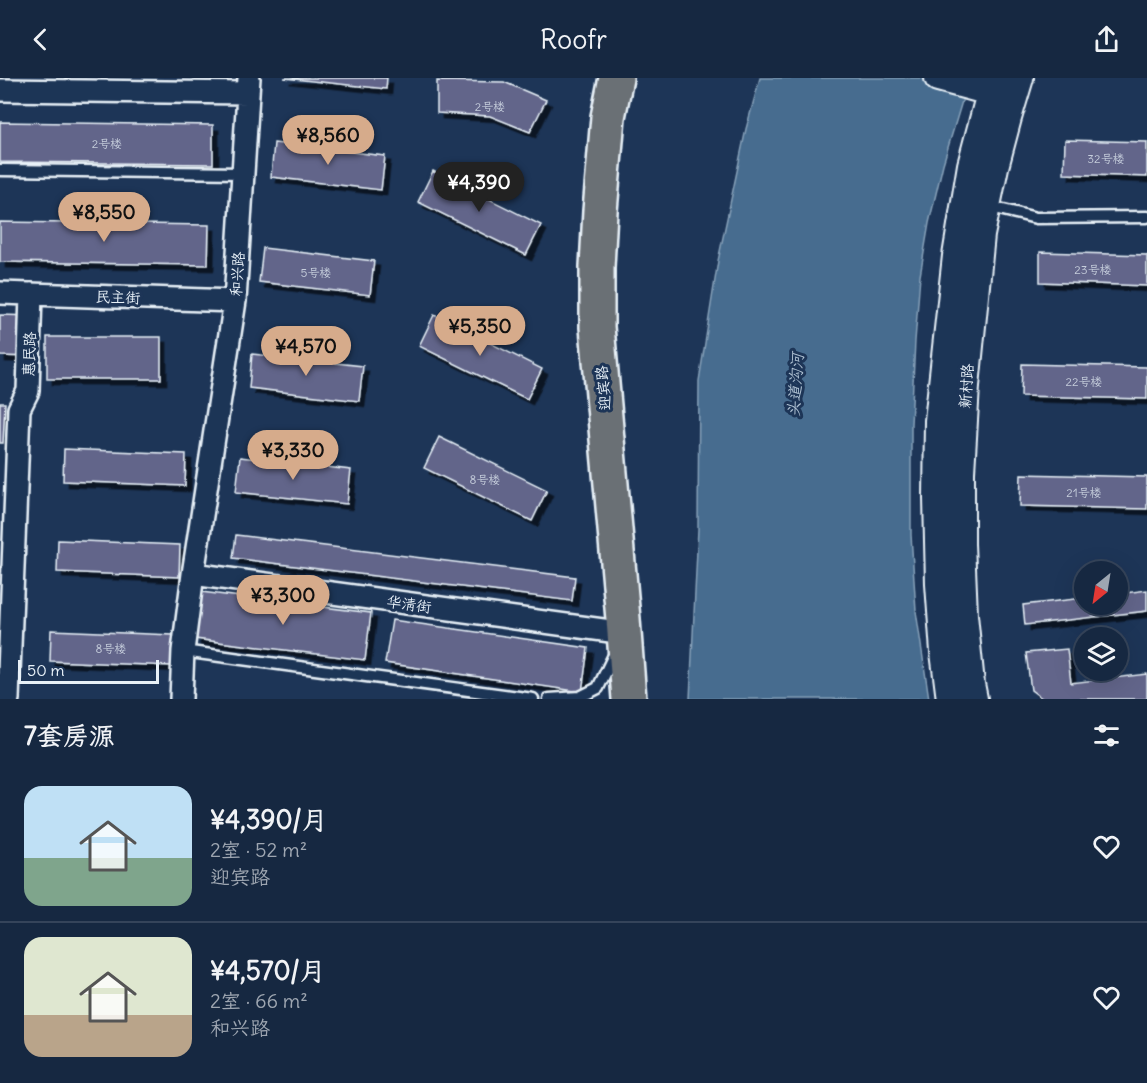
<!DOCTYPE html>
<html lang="zh">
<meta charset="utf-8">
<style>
body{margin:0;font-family:Delius,"LXGW WenKai TC",sans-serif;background:#1f3048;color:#f1f3f6;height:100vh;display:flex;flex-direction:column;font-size:22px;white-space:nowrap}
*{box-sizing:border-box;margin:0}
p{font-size:20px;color:#9ea6b1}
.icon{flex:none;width:33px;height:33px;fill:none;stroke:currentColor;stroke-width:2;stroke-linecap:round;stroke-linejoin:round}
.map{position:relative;height:621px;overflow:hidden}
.side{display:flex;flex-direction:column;background:#162841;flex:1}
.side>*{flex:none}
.needle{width:39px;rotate:210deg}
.buttons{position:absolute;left:1074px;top:483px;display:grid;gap:12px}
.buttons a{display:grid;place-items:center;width:54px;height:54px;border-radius:50%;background:#162841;box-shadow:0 6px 24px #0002,0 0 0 2px #35445a;font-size:30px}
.scale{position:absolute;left:18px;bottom:15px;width:141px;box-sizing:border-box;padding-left:6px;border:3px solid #e8f1f8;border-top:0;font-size:16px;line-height:21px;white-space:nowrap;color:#e8f1f8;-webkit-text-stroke:4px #1d3557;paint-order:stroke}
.price{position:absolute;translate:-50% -51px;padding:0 14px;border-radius:21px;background:#d6ab8b;color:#111;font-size:20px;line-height:39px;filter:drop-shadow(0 2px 3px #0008)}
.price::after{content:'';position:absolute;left:50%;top:36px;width:18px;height:14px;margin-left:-9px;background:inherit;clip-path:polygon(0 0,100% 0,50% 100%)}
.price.selected{background:#222;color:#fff}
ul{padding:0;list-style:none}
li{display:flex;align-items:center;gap:18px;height:150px;padding:0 24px}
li+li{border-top:2px solid #35445a}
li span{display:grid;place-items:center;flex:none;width:168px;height:120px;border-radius:18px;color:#555}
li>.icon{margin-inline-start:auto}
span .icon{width:72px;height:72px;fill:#fffc;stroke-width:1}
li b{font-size:26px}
h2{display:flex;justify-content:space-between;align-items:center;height:72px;padding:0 24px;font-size:26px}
header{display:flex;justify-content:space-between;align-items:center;height:78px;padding:0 24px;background:#162841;font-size:27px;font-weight:600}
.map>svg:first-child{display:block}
.water{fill:#476c8f;stroke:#87a1b9;stroke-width:1.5}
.building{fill:#62658a;stroke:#e8f1f8;stroke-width:1.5;filter:url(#shadow)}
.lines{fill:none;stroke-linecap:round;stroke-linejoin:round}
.service-casing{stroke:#e8f1f8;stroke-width:15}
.minor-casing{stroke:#e8f1f8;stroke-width:26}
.tertiary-casing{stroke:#e8f1f8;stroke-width:30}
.primary-casing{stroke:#e8f1f8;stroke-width:38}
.service{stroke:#1d3557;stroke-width:10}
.minor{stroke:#1d3557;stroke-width:21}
.tertiary{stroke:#1d3557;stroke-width:26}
.primary{stroke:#6b6f75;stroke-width:33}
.labels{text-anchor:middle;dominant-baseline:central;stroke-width:6;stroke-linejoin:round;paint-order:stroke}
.number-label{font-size:12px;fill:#c6cedc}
.street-label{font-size:15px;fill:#e8f1f8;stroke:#1d3557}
.water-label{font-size:16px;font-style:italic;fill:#b0c2d3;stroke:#1d3557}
</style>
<header><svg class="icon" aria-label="back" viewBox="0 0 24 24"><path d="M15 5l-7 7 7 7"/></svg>Roofr<svg class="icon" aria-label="share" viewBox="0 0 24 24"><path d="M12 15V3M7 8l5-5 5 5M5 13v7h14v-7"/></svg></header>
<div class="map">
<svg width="1147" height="621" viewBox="0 0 1147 621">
<defs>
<filter id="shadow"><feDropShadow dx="5.5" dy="5.5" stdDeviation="0" flood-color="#0009"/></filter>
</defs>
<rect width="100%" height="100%" fill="#1d3557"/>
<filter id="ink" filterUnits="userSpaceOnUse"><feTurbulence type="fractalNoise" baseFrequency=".0167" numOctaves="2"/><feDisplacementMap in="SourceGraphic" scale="12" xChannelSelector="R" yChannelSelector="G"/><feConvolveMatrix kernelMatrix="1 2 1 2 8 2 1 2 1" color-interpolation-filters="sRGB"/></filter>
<g filter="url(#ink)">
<path class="water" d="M760,0h209l-26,86 -14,59 -9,53 -5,65 -4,83v111l5,76 13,88h-239l8,-170 1,-148 19,-120 28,-132z"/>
<path class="building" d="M284,0h103l-1,11z
M437,3l67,1 42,18 -16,32 -40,-16 -53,-3z
M0,44l213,3v39l-213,-2z
M1065,62l82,2v35l-83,-3z
M274,65l111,13 -4,34 -110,-13z
M433,93l108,54 -15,30 -108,-53z
M0,144l209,3 -1,40 -208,-3z
M263,170l111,13 -4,34 -111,-13z
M1040,174l107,3v31l-107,-4z
M0,237l35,1 -1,41 -34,-1z
M434,237l108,54 -15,30 -108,-53z
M47,259h114v42h-114z
M252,276l111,12 -4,35 -110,-13z
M1022,286l125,3v32l-126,-3z
M0,325h5l-2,40h-3z
M439,359l108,53 -15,31 -108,-53z
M64,371l122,5 -1,32 -122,-5z
M240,379l111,13 -4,34 -111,-12z
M1021,396l126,3v32l-127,-3z
M236,457l339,42 -3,24 -339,-43z
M58,462l122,5 -1,32 -122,-5z
M1147,512v21l-122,14 -2,-20 61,-7v6h34v-10z
M201,514l170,21 -6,47 -170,-21z
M392,542l196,28 -6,44 -197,-29z
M51,552l122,5 -1,31 -122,-5z
M1067,571l4,34 76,-9v25h-104l-12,-9 -5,-37z"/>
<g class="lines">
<defs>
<path id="service" d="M0,92l243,3
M987,128l49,12 111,-1
M183,573l350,48
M549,621l31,-2 18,-9 17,-35"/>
<path id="minor" d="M0,12l248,3
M0,215l235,8
M193,496l432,59
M8,621l11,-290 9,-18 3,-97
M181,621l2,-48 10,-77 42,-273 14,-223"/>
<path id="tertiary" d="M938,0l70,19
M950,621l-6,-47 -5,-68 -2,-86 1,-77 18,-165 15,-91 23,-87
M974,621l-3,-15 -7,-69 -3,-71v-72l5,-86 15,-151 14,-68 13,-49 12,-40"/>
<path id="primary" d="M616,0l-8,39 -8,94 -3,56v60l26,292 6,80"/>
</defs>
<use href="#service" class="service-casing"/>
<use href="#minor" class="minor-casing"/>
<use href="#tertiary" class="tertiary-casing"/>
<use href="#primary" class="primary-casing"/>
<use href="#service" class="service"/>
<use href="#minor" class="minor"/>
<use href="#tertiary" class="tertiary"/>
<use href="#primary" class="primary"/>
</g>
</g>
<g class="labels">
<g class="number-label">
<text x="490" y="28">2号楼</text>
<text x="107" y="65">2号楼</text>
<text x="1106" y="80">32号楼</text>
<text x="1093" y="191">23号楼</text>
<text x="316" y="194">5号楼</text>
<text x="1084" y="303">22号楼</text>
<text x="485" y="401">8号楼</text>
<text x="1084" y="414">21号楼</text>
<text x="111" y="570">8号楼</text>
</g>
<g class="street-label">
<text transform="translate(237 196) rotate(-86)">和兴路</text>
<text transform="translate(118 219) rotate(2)">民主街</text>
<text transform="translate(29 276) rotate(-88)">惠民路</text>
<text transform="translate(966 308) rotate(-86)">新村路</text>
<text transform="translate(603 310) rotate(-95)">迎宾路</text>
<text transform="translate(409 526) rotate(8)">华清街</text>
</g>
<g class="water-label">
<text transform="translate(795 307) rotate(-86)">头道沟河</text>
</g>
</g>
</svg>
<div class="buttons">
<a><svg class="needle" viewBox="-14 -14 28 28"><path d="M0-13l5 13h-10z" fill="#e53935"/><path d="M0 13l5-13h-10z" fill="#9ea6b1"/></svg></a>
<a><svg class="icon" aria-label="layers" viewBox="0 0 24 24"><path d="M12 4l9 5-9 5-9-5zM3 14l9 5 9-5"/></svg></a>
</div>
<div class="scale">50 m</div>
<b class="price" style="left:328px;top:88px">¥8,560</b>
<b class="price selected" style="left:479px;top:135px">¥4,390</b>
<b class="price" style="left:104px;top:165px">¥8,550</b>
<b class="price" style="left:480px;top:279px">¥5,350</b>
<b class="price" style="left:306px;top:299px">¥4,570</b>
<b class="price" style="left:293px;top:403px">¥3,330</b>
<b class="price" style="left:283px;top:548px">¥3,300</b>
</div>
<section class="side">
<h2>7套房源<svg class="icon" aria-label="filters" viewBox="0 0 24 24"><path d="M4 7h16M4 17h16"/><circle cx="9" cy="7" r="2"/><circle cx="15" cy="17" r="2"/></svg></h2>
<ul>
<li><span style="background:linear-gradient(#bfe0f5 60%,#7fa58c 0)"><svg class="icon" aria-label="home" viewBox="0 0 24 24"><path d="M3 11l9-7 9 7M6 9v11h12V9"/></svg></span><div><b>¥4,390/月</b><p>2室 · 52 m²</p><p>迎宾路</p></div><svg class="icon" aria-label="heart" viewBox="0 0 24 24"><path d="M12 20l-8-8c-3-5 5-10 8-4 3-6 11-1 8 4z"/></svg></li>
<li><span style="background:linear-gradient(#dfe7d0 65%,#b9a48a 0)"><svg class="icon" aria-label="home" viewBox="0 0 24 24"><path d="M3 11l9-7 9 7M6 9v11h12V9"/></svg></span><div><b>¥4,570/月</b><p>2室 · 66 m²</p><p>和兴路</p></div><svg class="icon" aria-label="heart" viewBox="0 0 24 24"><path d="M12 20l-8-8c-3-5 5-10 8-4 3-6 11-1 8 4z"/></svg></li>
</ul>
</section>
